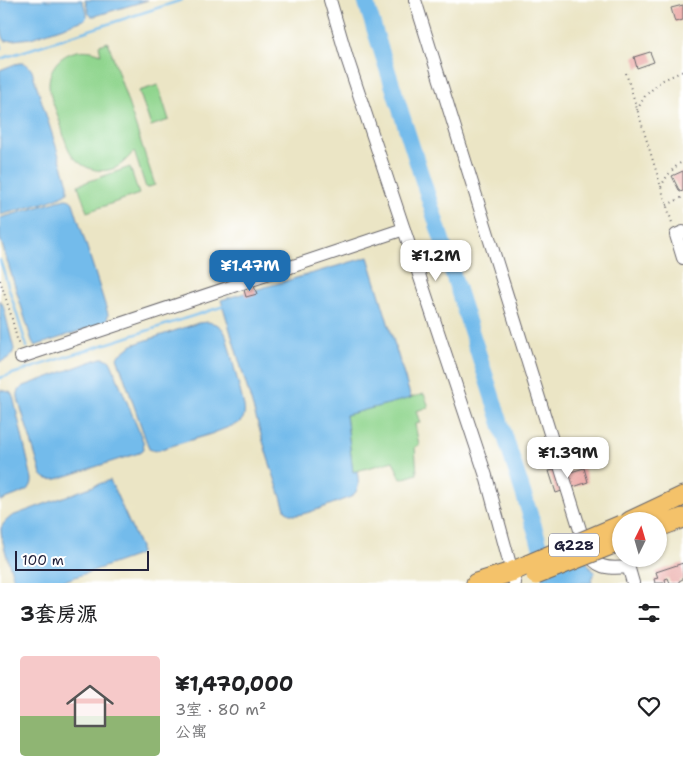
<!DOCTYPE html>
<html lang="zh">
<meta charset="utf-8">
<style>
body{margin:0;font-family:"Shantell Sans","LXGW WenKai TC",sans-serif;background:#f2f2f2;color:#202124;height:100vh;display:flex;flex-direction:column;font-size:19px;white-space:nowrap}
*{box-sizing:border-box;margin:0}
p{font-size:16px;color:#757577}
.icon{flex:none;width:28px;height:28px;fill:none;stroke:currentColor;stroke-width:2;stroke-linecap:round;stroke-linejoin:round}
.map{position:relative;height:583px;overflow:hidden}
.drawer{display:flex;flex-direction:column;background:#fff;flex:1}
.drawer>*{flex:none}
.needle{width:32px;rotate:5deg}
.controls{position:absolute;left:612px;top:512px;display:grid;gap:10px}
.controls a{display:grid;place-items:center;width:55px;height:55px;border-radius:50%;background:#fff;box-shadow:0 1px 4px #0004;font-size:25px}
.scale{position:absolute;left:15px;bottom:12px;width:134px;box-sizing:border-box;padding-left:5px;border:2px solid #22223b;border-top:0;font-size:14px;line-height:18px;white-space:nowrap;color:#22223b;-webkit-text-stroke:4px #fff;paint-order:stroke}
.price{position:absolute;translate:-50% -42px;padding:0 11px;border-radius:10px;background:#fff;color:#222;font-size:16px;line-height:32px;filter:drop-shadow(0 1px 2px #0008)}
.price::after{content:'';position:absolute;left:50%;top:30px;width:15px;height:11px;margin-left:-8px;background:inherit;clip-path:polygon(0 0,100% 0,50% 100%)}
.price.selected{background:#1f6fb2;color:#fff}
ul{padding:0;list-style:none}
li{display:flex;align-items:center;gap:15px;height:125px;padding:0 20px}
li span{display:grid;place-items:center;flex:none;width:140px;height:100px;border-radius:5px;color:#555}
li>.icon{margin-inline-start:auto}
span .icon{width:60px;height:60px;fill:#fffc;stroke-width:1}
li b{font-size:21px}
h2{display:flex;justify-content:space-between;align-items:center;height:60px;padding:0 20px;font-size:21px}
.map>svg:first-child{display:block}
.green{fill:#90d58e;stroke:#597c64}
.water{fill:#73bbeb;stroke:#4a6e93}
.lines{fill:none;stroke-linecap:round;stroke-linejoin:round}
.stream{stroke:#73bbeb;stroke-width:2.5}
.river{stroke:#73bbeb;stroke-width:16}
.building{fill:#e9a09d}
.minor-casing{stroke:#68666b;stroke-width:14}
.highway-casing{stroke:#68666b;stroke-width:21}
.path{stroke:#68666b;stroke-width:2;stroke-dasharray:1 4;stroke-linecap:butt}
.minor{stroke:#fff;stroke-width:12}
.highway{stroke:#f4c26a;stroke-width:19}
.highway-bridge-casing{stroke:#68666b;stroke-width:21;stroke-linecap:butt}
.highway-bridge{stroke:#f4c26a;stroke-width:19}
.labels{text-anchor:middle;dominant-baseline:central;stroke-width:4.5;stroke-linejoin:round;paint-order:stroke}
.shield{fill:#fff;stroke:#646476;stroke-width:1}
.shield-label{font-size:14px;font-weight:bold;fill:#22223b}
</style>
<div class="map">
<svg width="683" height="583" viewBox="0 0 683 583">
<rect width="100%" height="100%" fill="#fff"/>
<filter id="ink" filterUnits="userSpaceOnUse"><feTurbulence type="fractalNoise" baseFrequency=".02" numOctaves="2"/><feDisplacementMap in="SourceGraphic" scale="10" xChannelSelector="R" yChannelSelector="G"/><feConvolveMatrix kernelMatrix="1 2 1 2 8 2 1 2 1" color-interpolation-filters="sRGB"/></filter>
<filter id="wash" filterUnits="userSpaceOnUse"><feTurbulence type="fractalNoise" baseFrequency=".0096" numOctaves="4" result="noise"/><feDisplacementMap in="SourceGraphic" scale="20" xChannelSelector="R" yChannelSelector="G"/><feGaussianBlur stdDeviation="1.12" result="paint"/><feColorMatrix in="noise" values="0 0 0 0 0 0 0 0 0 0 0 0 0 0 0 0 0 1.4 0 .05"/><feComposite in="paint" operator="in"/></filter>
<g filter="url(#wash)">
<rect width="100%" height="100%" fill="#ebe5c5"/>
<path class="green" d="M108,42l47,143 -9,3 -12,-37c-5,6 -10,12 -17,16 -15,8 -35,2 -45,-12 -7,-10 -9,-24 -13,-36 -4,-11 -9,-22 -10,-33 -1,-28 28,-43 52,-32l-2,-9z
M158,85l11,35 -18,6 -12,-35z
M130,167l9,27 -52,18 -9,-27z
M424,394l5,13 -13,4 4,12 -5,1 4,21 -4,2 2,27 -16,5 -8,-18 -40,11 -7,-57z"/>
<path class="water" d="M0,0h82l5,13v4l-3,3 -53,18 -26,3c-5,-8 -5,-30 -5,-41z
M85,0h63l-53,16h-4l-2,-2z
M20,63c7,0 8,2 12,8l36,113v8c-11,9 -53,19 -68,23v-145l15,-6z
M65,199c4,0 6,1 8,4l35,111 -1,8 -72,24 -3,-5 -32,-103v-20z
M368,257l43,141 -65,17 7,57 4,-1c2,11 3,19 -6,26 -13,4 -46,19 -57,18 -5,-1 -7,-2 -9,-6l-17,-51 -47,-158z
M0,300l3,5 11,44c-2,8 -7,10 -14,13z
M208,322c10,2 14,4 18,13l18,71c1,7 1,12 -5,17l-28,11 -56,17 -6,-2 -32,-92 15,-12 66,-22z
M101,358c5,0 8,1 10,5l32,78 1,8 -5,4 -82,26c-7,1 -12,1 -16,-5l-22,-72c-2,-8 -2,-11 5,-16z
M0,390l10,2 3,4 19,83c0,3 0,5 -2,8 -5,6 -23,11 -30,14z
M110,480l30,67v6l-2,2 -80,28h-43c-3,-11 -15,-45 -14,-55 2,-5 7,-9 11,-12z
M581,555l14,18 -4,6 1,4h-43l-3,-13z"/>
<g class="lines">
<path class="stream" d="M0,44l1,5
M0,59l182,-59
M0,260l27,87
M0,378l224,-72"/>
<path class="river" d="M365,0l187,583"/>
</g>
<g id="blocks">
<path class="building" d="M683,5v15l-8,2 -4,-14z
M650,52l4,10 -17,6 -3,-11z
M683,171v20l-3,1 -8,-16z
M254,286l3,8 -11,3 -2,-7z
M584,468l4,14 -32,11 -7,-22 11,-2 1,6z
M683,563v16l-4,2v2h-9l-2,-5 -3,1 1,4h-11l-1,-4 4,-1 -2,-6z"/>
</g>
</g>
<g filter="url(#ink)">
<use href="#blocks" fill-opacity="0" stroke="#68666b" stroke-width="1"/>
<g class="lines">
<defs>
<path id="minor" d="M330,0l17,58 139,418 29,107
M415,0l171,549c9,20 22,20 42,18
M683,232l-7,3 7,23
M21,357l383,-128
M629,569l4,14"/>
<path id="highway" d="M630,521l53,-25
M659,527l24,-9
M476,583l35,-11 16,-7"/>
</defs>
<use href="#minor" class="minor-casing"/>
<use href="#highway" class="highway-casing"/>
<path class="path" d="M626,73l47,153
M637,110l8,-14 16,-15 22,-10
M661,187c5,-11 12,-19 22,-26
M667,205l16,-8
M0,280l11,35 8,32"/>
<use href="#minor" class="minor"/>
<use href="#highway" class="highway"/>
<defs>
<path id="highway-bridge" d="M527,565l94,-40
M536,575l85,-34"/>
</defs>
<use href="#highway-bridge" class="highway-bridge-casing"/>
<use href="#highway-bridge" class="highway-bridge"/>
</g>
</g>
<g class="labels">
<rect class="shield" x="549" y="533.5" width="50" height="23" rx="4"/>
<g class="shield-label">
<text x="574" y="545">G228</text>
</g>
</g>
</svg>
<div class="controls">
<a><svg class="needle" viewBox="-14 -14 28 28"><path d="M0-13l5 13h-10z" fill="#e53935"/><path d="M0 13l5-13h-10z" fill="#757577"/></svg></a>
</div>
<div class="scale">100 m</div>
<b class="price" style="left:436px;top:282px">¥1.2M</b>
<b class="price selected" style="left:250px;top:292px">¥1.47M</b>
<b class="price" style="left:568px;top:479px">¥1.39M</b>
</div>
<section class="drawer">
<h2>3套房源<svg class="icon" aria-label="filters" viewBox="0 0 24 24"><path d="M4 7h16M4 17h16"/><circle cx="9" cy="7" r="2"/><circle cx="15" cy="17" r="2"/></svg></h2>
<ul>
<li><span style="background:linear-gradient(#f6c9c9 60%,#8fb573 0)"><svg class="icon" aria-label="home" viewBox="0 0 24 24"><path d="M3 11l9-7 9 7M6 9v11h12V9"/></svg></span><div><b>¥1,470,000</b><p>3室 · 80 m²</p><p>公寓</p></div><svg class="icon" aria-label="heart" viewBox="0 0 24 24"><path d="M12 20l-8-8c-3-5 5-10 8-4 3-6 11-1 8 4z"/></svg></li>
</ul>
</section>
